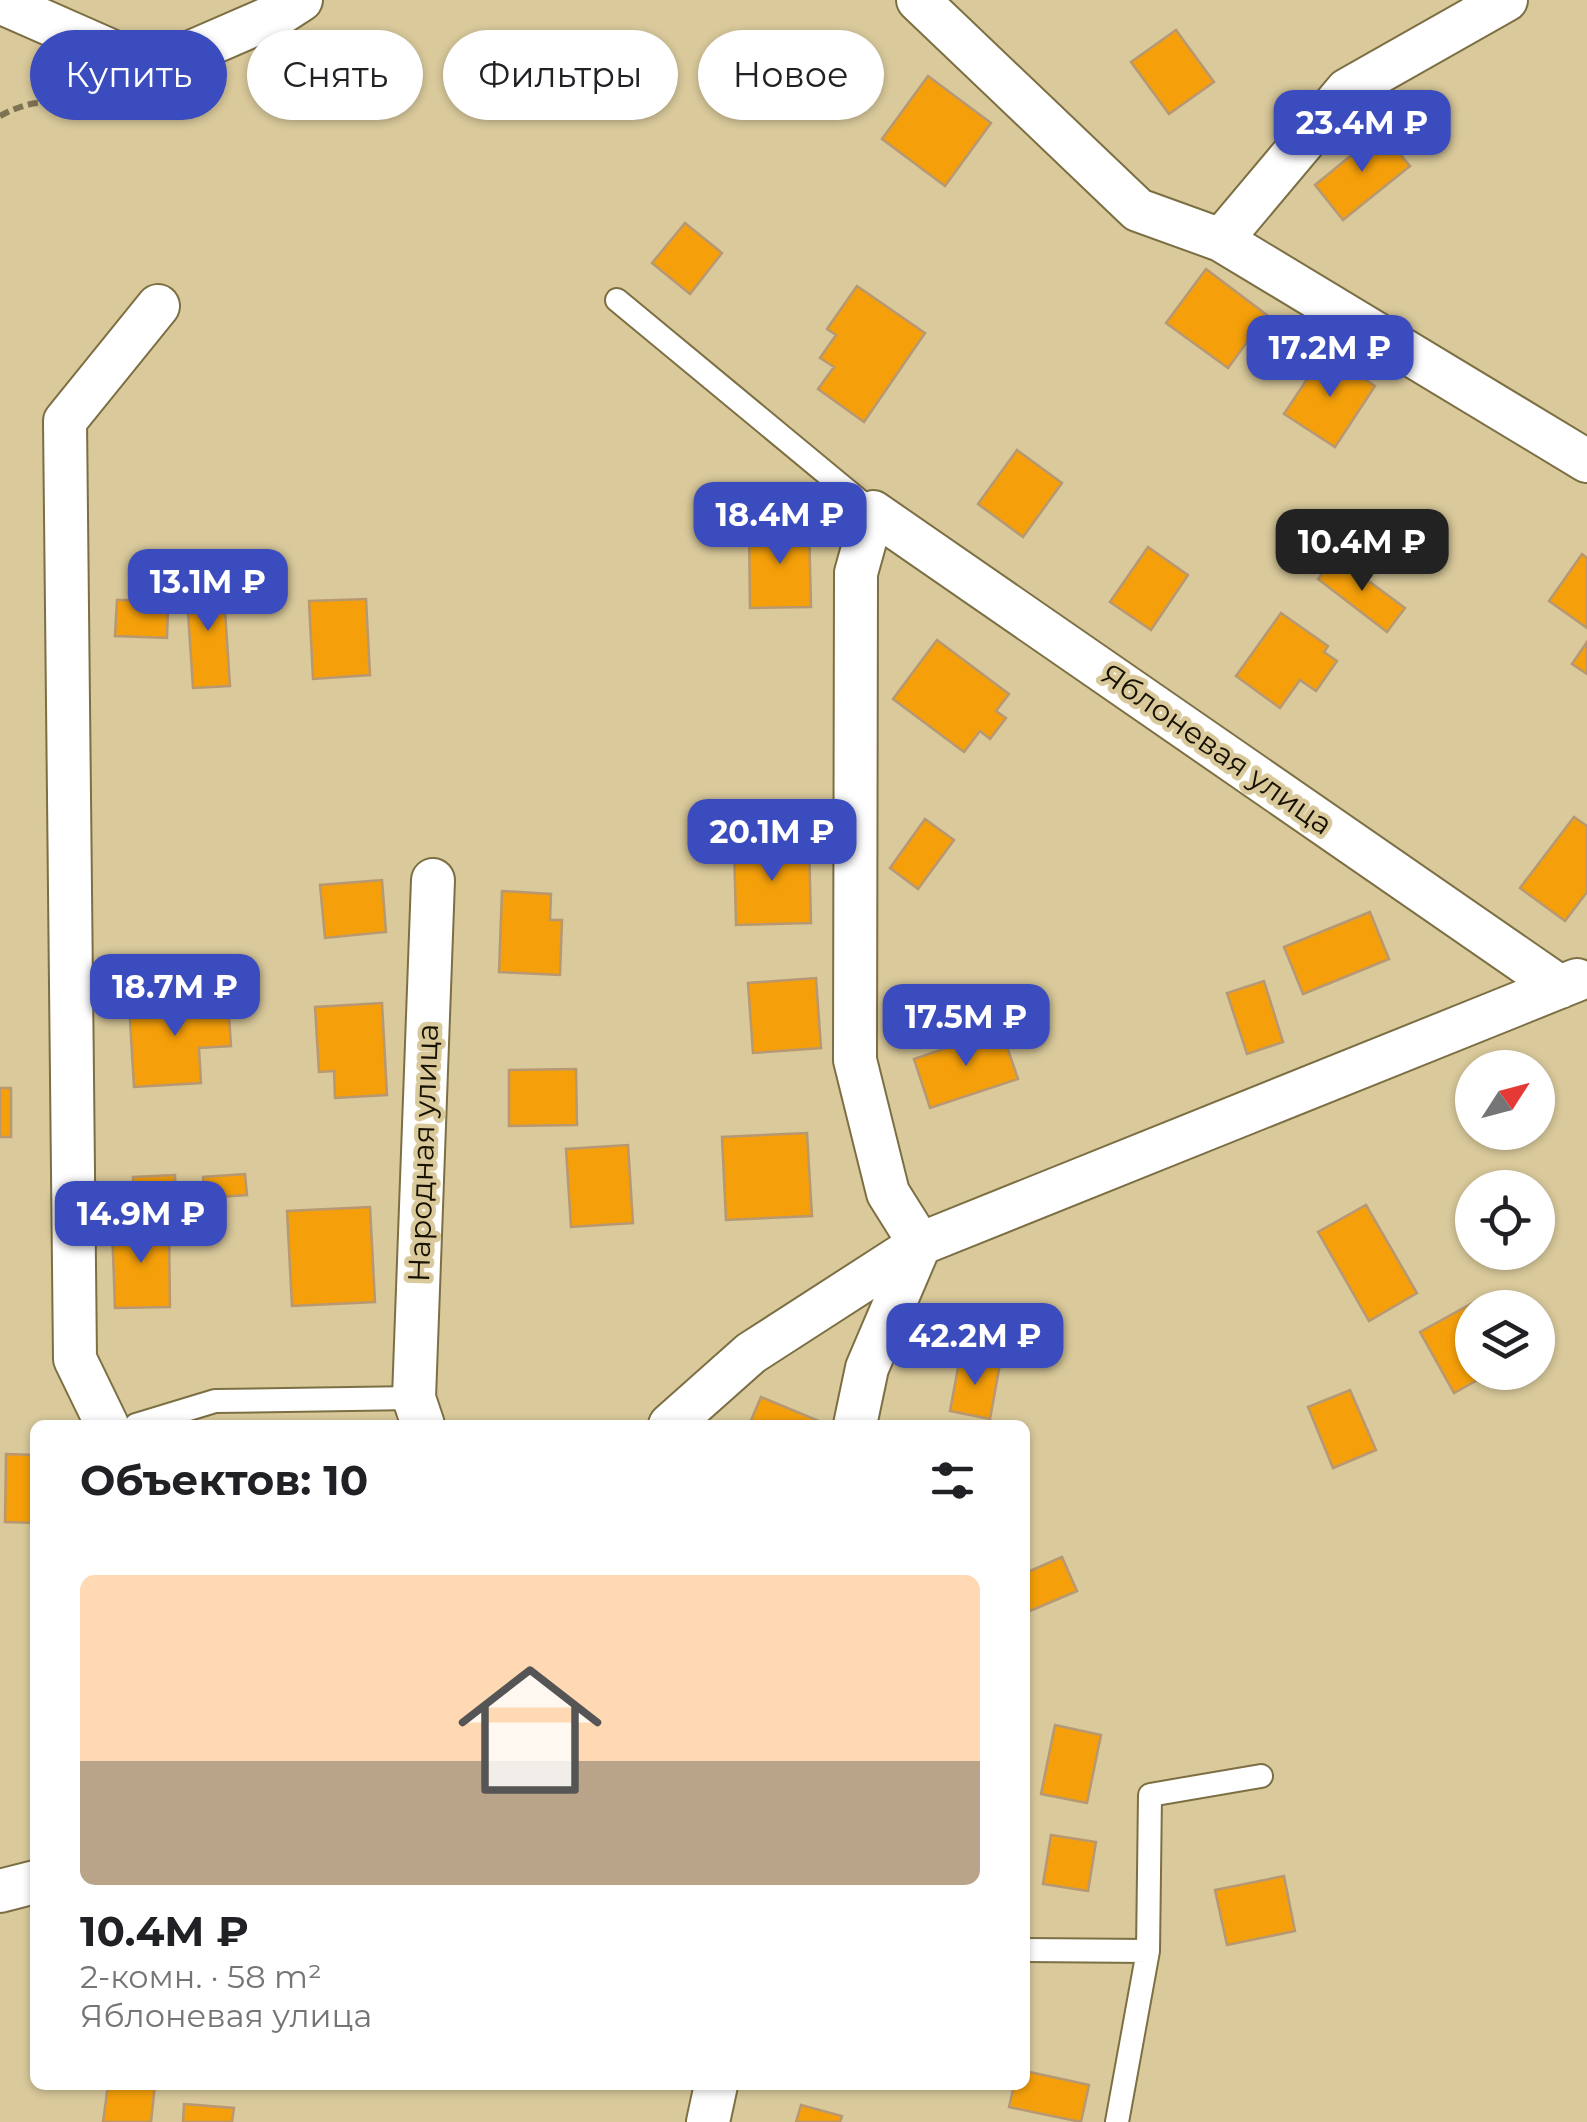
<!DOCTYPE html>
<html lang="ru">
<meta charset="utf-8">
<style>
body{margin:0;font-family:Montserrat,sans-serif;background:#f6f6f6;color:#202124;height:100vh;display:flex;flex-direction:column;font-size:38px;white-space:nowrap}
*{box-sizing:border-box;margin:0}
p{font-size:32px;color:#757577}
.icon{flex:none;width:55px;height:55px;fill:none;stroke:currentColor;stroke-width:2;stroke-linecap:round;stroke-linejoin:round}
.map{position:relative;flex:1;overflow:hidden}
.sheet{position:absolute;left:30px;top:1420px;width:1000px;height:670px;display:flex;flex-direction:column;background:#fff;border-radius:15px;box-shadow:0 2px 8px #0004}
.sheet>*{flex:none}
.top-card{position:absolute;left:30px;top:30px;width:1000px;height:90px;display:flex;gap:20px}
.needle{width:65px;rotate:54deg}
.tools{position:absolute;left:1455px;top:1050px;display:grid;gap:20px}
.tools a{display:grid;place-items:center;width:100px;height:100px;border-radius:50%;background:#fff;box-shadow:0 2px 8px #0004;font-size:50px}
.price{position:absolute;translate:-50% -85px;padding:0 22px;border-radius:20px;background:#3b4cbf;color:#fff;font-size:32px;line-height:65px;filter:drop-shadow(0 2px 5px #0008)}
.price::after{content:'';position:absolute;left:50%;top:60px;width:30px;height:22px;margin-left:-15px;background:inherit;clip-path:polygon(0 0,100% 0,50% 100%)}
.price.on{background:#222;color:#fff}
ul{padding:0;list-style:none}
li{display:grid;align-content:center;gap:20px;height:530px;padding:0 50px}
li span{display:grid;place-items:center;height:310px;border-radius:15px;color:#555}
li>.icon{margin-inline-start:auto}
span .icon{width:180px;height:180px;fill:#fffc;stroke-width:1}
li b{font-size:42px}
h2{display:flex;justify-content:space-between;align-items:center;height:120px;padding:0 50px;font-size:42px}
.pill{padding:0 35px;border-radius:45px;background:#fff;box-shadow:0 2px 8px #0004;font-size:35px;line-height:90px}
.pill.on{background:#3b4cbf;color:#fff}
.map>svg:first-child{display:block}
.building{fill:#f5a00a;stroke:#b79872;stroke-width:2.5}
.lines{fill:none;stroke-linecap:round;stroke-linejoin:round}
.lane-casing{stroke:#7d6f44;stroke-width:26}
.street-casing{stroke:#7d6f44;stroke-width:46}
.path{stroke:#7d7252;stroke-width:6;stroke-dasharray:10 5;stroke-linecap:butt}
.lane{stroke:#fff;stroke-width:22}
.street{stroke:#fff;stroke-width:42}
.labels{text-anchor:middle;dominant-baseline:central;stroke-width:9;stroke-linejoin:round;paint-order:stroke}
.street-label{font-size:30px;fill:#171102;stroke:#d9c99b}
</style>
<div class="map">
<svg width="1587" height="2122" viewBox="0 0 1587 2122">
<rect width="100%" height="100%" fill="#d9c99b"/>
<path class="building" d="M1176,30l38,52 -45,32 -38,-52z
M928,76l63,47 -46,63 -63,-47z
M1381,131l29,35 -67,54 -28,-35z
M685,223l37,30 -32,41 -38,-31z
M1206,269l61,46 -39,53 -62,-45z
M857,286l68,47 -61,89 -46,-33 16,-22 -14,-9 16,-23 -9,-6z
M1325,352l50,34 -40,61 -51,-33z
M1017,450l45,33 -39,54 -45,-33z
M809,525l2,82 -61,1 -1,-82z
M1148,547l40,28 -37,55 -41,-28z
M1582,554l5,4v70l-38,-27z
M1335,556l70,52 -18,24 -69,-53z
M136,580l33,1 -2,57 -52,-2 2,-36h18z
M223,580l7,106 -37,2 -7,-106z
M366,599l4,76 -57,4 -4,-78z
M1281,613l47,33 -4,6 13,9 -21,30 -16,-11 -20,28 -44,-32z
M937,640l72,54 -13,17 10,7 -16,21 -10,-8 -16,21 -71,-53z
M1587,642v32l-15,-10z
M1574,817l13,9v66l-22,29 -45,-33z
M925,819l29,21 -36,49 -28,-21z
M809,842l2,81 -75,2 -2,-81z
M382,880l4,52 -61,6 -5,-53z
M502,891l49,3 -1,26h12l-2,55 -61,-3z
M1370,912l19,47 -86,35 -19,-47z
M816,978l5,70 -68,5 -5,-70z
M1264,981l19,61 -36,12 -20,-61z
M228,999l3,47 -32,2 2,35 -67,4 -5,-83z
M382,1003l5,92 -52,3 -1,-27 -15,1 -4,-65z
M1001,1029l17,50 -88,29 -16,-49z
M576,1069l1,56 -68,1v-56z
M0,1088h11v49h-11z
M807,1133l5,83 -86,4 -4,-83z
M628,1145l5,78 -62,4 -5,-78z
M245,1174l2,21 -42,3 -2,-21z
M175,1175l1,26 -42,2 -1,-26z
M1366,1205l51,88 -48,28 -51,-89z
M370,1207l5,95 -83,4 -5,-95z
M169,1225l1,82 -55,1 -3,-82z
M1487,1295l7,13h-22v64h20l-38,21 -34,-61z
M960,1357l40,7 -10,55 -40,-8z
M1350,1390l26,60 -43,18 -25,-61z
M761,1397l58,24 -1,4h-69z
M6,1454l29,1v68l-30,-1z
M1062,1557l15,34 -52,22v-40z
M1055,1725l46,10 -14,68 -46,-9z
M1051,1835l45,7 -8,49 -45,-7z
M1284,1876l11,55 -68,14 -12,-55z
M1025,2071l64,14 -8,37 -72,-15 5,-22h11z
M108,2085h47l-4,37h-48z
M184,2104l50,4 -2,14h-49z
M801,2105l41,11 -2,6h-44z"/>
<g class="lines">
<defs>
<path id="lane" d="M617,300l256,212
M136,1425l79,-24 199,-3
M1025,1950l123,1
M1117,2122l31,-171 2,-156 111,-19"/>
<path id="street" d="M918,0l220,210 83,30 366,221
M0,2l152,67 129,-56 20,-13
M1221,240l126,-150 159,-90
M920,1244l-32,-51 -33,-133 1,-487 17,-61 687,475
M107,1425l-32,-66 -10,-938 93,-115
M423,1425l-9,-27 19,-518
M670,1425l81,-72 169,-109 657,-264
M855,1425l12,-57 53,-124
M0,1891l35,-9
M708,2122l8,-37"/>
</defs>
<use href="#lane" class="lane-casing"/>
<use href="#street" class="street-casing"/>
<path class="path" d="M0,116c11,-6 28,-13 40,-13 30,-2 55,13 81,-7"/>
<use href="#lane" class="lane"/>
<use href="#street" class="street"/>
</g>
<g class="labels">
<g class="street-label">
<text transform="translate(1217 749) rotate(35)">Яблоневая улица</text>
<text transform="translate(423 1153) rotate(-88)">Народная улица</text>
</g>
</g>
</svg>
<div class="tools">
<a><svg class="needle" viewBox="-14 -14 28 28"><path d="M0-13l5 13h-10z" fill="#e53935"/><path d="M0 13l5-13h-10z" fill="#757577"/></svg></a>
<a><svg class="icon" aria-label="locate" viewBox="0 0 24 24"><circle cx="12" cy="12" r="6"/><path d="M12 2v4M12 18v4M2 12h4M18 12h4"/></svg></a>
<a><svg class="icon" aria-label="layers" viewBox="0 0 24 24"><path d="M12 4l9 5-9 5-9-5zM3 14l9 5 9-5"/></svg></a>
</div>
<b class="price" style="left:1362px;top:175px">23.4M ₽</b>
<b class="price" style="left:1330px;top:400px">17.2M ₽</b>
<b class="price" style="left:780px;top:567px">18.4M ₽</b>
<b class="price on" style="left:1362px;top:594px">10.4M ₽</b>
<b class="price" style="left:208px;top:634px">13.1M ₽</b>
<b class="price" style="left:772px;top:884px">20.1M ₽</b>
<b class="price" style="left:175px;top:1039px">18.7M ₽</b>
<b class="price" style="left:966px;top:1069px">17.5M ₽</b>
<b class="price" style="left:141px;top:1266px">14.9M ₽</b>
<b class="price" style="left:975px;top:1388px">42.2M ₽</b>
<div class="top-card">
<a class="pill on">Купить</a>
<a class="pill">Снять</a>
<a class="pill">Фильтры</a>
<a class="pill">Новое</a>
</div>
<section class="sheet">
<h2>Объектов: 10<svg class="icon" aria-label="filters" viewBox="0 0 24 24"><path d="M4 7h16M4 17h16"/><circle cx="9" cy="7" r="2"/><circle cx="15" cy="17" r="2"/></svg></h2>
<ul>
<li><span style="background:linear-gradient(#ffd9b3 60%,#b9a48a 0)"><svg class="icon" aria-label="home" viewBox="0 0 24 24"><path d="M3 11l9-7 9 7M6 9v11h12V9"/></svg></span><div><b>10.4M ₽</b><p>2-комн. · 58 m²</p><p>Яблоневая улица</p></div></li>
</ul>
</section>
</div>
